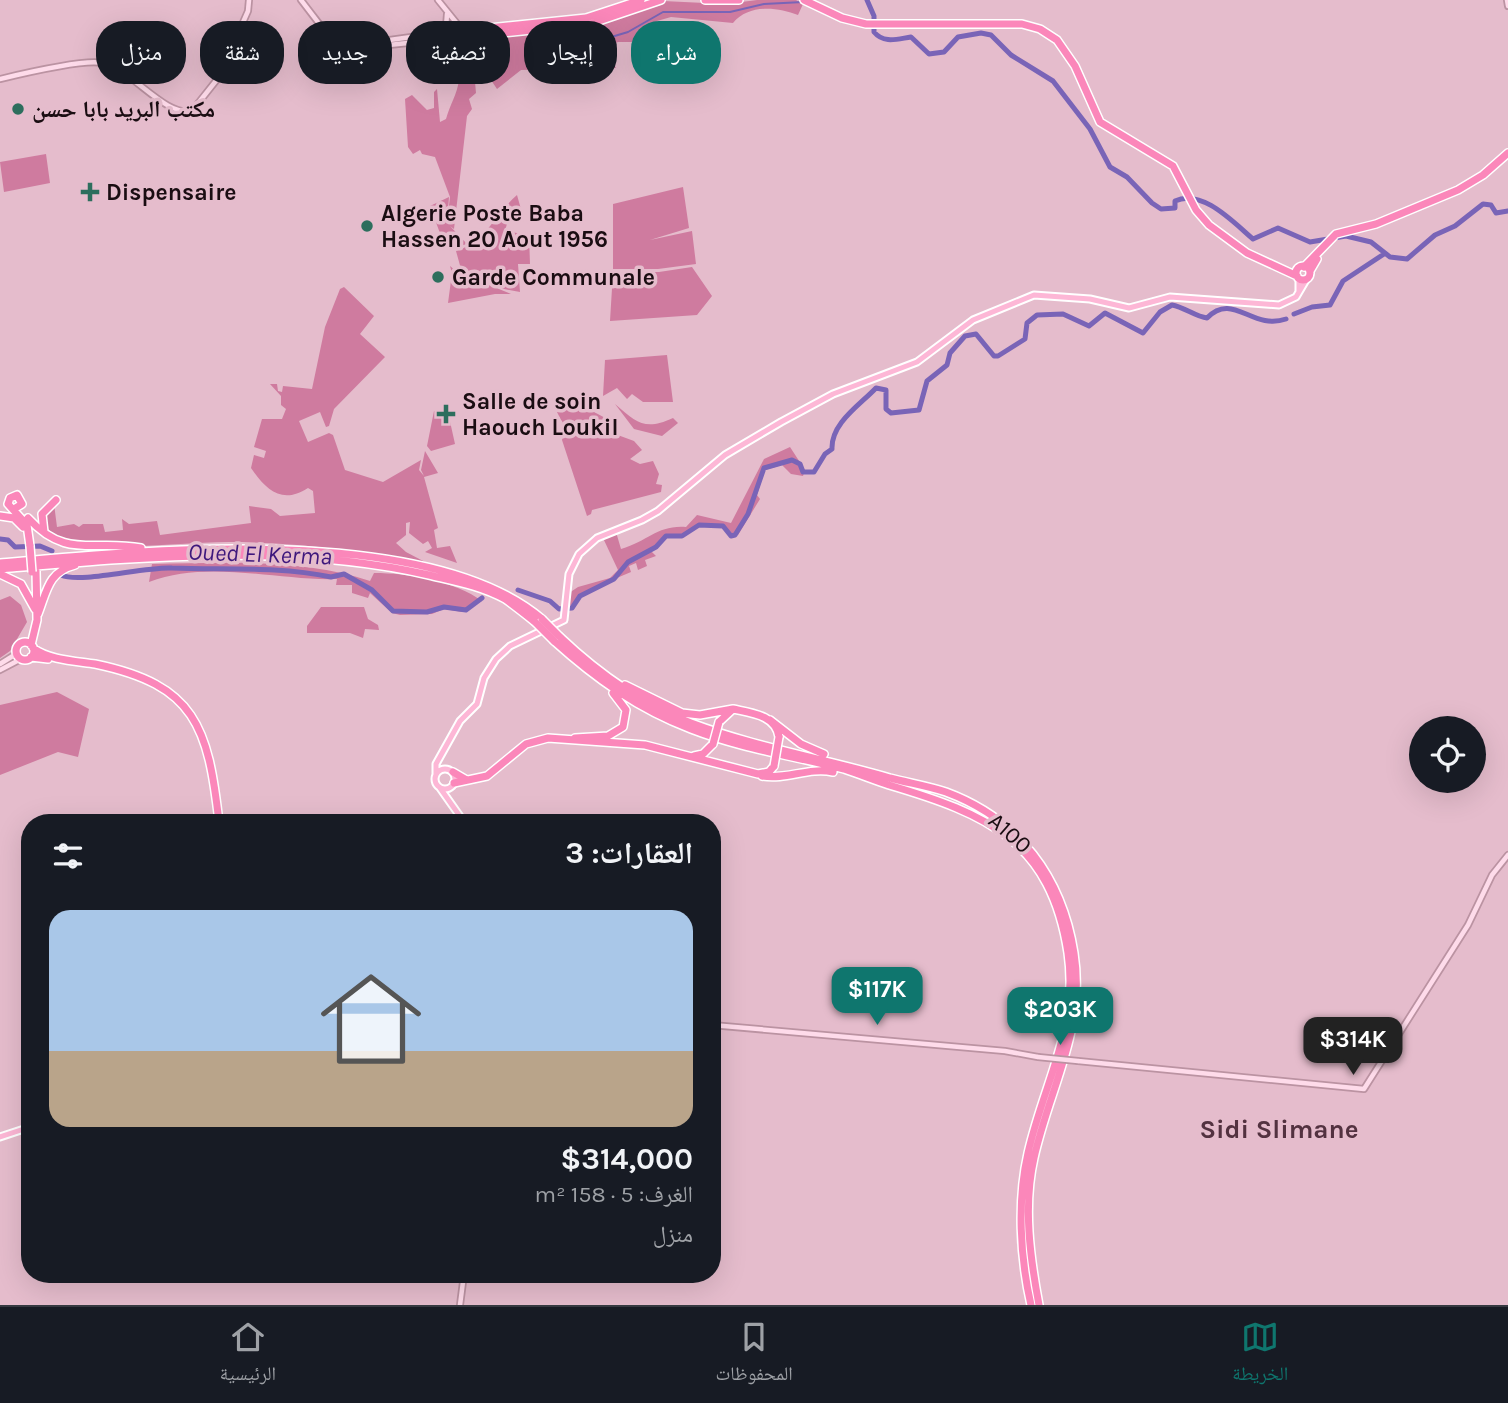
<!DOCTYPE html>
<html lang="ar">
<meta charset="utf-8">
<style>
body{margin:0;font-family:Karla,"Noto Naskh Arabic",sans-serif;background:#20242c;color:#f1f3f6;direction:rtl;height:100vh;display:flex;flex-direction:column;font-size:26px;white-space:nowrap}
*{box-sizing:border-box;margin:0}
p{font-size:23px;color:#9ea1a6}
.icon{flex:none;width:38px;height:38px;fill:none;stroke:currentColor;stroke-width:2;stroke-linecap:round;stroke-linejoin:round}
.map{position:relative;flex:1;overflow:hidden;direction:ltr}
.drawer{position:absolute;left:21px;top:814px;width:700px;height:469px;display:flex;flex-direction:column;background:#171b24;border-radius:28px;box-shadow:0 7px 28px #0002;direction:rtl}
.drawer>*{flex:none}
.top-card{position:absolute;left:21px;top:21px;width:700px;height:63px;direction:rtl;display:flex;gap:14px}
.buttons{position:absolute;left:1409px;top:716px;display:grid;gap:14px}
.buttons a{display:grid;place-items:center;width:77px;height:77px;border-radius:50%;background:#171b24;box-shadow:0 7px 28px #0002;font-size:35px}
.price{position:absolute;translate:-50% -60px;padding:0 16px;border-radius:14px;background:#0f766e;color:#fff;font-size:23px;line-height:46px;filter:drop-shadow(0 2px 4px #0008)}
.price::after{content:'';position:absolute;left:50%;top:42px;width:21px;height:16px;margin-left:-10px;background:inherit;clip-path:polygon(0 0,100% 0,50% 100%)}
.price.on{background:#222;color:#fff}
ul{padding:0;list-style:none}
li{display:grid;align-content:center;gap:14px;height:371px;padding:0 28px}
li span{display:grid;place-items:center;height:217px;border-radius:21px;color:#555}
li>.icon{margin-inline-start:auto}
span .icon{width:126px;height:126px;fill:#fffc;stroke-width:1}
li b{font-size:30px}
h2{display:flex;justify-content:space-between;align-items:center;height:84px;padding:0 28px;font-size:30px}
.tag{padding:0 24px;border-radius:28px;background:#171b24;box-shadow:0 7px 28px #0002;font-size:24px;line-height:63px}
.tag.on{background:#0f766e;color:#fff}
.dock{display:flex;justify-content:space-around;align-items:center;height:98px;border-top:2px solid #363941;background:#171b24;font-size:19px;color:#9ea1a6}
.dock a{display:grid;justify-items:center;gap:4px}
.dock .on{color:#0f766e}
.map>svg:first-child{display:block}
.green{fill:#cf7b9f}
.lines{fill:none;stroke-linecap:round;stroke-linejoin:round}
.stream{stroke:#7964b7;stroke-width:2}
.river{stroke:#7964b7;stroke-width:5}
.secondary-casing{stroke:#bb93a2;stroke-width:8}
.primary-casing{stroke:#fff;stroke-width:9}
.highway-casing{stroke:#fff;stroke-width:10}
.secondary{stroke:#fedbea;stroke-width:4.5}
.primary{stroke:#fdb7d6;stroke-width:5}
.highway{stroke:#fb87ba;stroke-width:7}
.secondary-bridge-casing{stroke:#bb93a2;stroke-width:8;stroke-linecap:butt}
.highway-bridge-casing{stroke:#fff;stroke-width:10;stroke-linecap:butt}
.secondary-bridge{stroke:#fedbea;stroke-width:4.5}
.highway-bridge{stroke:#fb87ba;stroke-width:7}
.poi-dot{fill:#2d6e5d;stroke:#e5bccc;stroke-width:2.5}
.labels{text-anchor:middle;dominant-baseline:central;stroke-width:7;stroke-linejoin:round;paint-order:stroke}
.poi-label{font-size:23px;font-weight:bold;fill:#1a0d12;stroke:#e5bccc;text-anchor:start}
.street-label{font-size:23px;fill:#1a0d12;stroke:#e5bccc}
.water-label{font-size:24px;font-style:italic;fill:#3f187d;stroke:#e5bccc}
.quarter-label{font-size:26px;font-weight:bold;fill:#533240;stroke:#e5bccc}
</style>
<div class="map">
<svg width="1508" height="1305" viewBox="0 0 1508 1305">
<rect width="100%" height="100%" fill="#e5bccc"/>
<path class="green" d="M757,0h39l7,4 -5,11c-21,-8 -49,-11 -65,8l-62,-6 -14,4 -10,13 -15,8h-14l-14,6 12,20 -95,2 -24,19 -10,-15 -9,-7 -4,4 2,22 -7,6 3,10 -5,7 -13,113 -4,-3 17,18 -11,3 -15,-11 -11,-30 19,-9 -2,25 3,-25 -15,-40 -13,-3 -2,-4 -7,4 -5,-7 -3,-48 7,-4 15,15 7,-2v-16l3,-3 3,33 6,-3c4,-15 11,-24 13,-39l-6,-11 7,-15 12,-10 2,5 11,6 7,-21 171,-33 63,3z
M46,154l4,29 -46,9 -4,-30z
M683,187l6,41 -39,12 42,-9 4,33 -38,5h-45v-65z
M517,195l7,25h-16l-3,11 24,4 1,29h-12l2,28 -16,-3 -43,-20 -5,-18c30,-9 39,-37 61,-56z
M450,266l7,6 54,22h-16l-47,9 4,-30z
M692,267l20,29 -15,19 -87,6 3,-49h46z
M344,287l30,29 -14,18 25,23 -51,52 -5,17 -3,1 -6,-15 -21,9 9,21 21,-9 4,2 12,35 38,12 38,-22 -2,10 5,6 -3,-6 4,-19 13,22 -14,4 14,51 -4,2 3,18 13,-2 7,17 -32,-11 7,-4 -4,-7 -5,3 -14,-11 1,-11 -4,1v12l-10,8 10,9 19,10c-64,-11 -131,-20 -196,-20 -47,0 -117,10 -160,0 -14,-3 -21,-12 -27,-23l12,-15 3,23 17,-3 5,3 4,-3h20l2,8 18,-2 -1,-11 7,5 28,-3 3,14 91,-12 -2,-17 22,3 9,7 35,-3 -2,-22 -5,-3c-26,17 -42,2 -57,-20l3,-13 10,3 2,-7 -12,-4 8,-28h20l4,-10 -5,-4v-9l-11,-12h7l1,7 4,1 1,-6 29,3 13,-62 15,-38z
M667,355l6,47h-30l-11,-8 -5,5 -10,-11 -14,8 2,-36z
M615,404c22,19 30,27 58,14l5,5 -16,13 -28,-7z
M564,405l30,7 17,9 4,13 19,7 8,9 -12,9 10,5 13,-3 6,13 -3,10 6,1 -1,7 -69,18 -1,4 -4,2 -25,-76c6,-15 1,-15 -5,-28z
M434,411h7l2,7 6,-1 6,27 -24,7 -4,-5z
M790,447l15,23 -2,6 -12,-2 -9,-9 -17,5 -8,25 3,4 -22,36 -7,1 -14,-12 -18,1 -17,11h-16l-16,14 6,6 -11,4 2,6 -9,4 -2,-7 -7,3 2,6 -45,19 -17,16v-14l9,-6 32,-9 8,-8 -15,-32 13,-6 5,17c28,-8 36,-24 65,-22l11,-12 34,8 33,-64z
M152,564c71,-1 150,-6 218,17l4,-8c34,0 81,8 108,28l-20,11 -18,-3 -12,5 -32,1 -8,-2 -22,-20 -2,5 -16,-5v-8h-16l1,-6c-62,2 -128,-20 -188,3z
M10,596l11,9 6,17 -17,29 -10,7v-58z
M321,607h43l4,12 10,6 1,5 -14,-1 -2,9 -13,-5h-43v-7z
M57,692l32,17 -11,48 -20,-5 -58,23v-70z"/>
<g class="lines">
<path class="stream" d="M527,66h33l28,-22 40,-12 35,-20h67l34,-8 39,-2"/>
<path class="river" d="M867,0l7,16v16c10,12 23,7 37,5l18,17 15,-2 14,-15 23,-4 10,2 20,20 42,26 37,48 20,38 17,10 25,26 9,6 14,-1v-7c27,-13 59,22 78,38l25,-11 32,14 36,-6 25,6 19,15 17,2 28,-24 20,-9 28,-22 8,1 5,8 12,-2
M1294,314l18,-7 18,-2 13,-24 41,-27
M0,539l8,1 7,7 25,-1 12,5
M61,575c19,9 85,-9 111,-7 54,2 106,-2 159,9l13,-3 28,16 21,21 34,1 17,-5 22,3 16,-12
M518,590l32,11 9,8 13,-1 8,-12 34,-17 14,-17 28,-15 10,-11h16l17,-11 24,1 8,10 4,-1 13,-21 16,-46 28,-8 8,4 3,8h11l11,-18 7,-5c-1,-26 28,-44 44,-61l10,2v19l5,4 28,-3 8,-29 20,-16 3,-12 15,-17 11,-2 18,22h4l27,-17 2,-16 10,-8 26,-1 26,12 16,-13 38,20 17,-21 12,-7c12,2 24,12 35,13 26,-27 45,13 79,1"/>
<defs>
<path id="secondary" d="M301,0l23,30
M438,0l21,26
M1507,0l1,6
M323.5 31a3.5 3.5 0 1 1 7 0a3.5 3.5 0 1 1-7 0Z
M331,31l13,9 17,4 93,-13
M438,32l8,-5 1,-13
M328,34l23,15 104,-11
M0,79c21,-5 85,-20 102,-16 29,5 62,54 90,48l27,-34 29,-66 1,-11
M0,664l16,-10
M0,670l21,-11
M712,1025l293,26 33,6
M1078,1061l286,28 104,-164 24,-50 16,-20
M460,1305l4,-31"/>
<path id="primary" d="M1299,291v-12
M435 779a10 10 0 1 1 20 0a10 10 0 1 1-20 0Z
M436,775v-11l24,-43 17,-17 7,-26 12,-19 14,-13 54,-26 5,-46 10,-20 18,-16 45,-18 16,-9 67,-56 56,-33 52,-28 84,-32 56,-42 61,-25 56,4 39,9 41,-11 109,8 17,-8 10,-17
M440,788l24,34
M0,1137l30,-10"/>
<path id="highway" d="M705,0h34
M804,0l38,18 24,6h156l18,5 17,11 18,26 25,56 73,44 23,44 13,15 38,28 50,23
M463,29v8h-8l2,-9h32l97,-10 55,-18
M463,37l127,-13 71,-24
M1296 273a7 7 0 1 1 14 0a7 7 0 1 1-14 0Z
M1304,267l32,-33 40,-10 82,-34 25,-15 25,-22
M1310,271l7,-12
M14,509l8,-5 -5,-9 -7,3 -2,6 19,21 3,21
M0,516l14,2 9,9
M28,518c38,42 66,21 113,30
M44,532l-2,-18 14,-14
M0,563c142,-13 428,-41 542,56
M0,569c143,-12 288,-26 429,6 25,6 53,11 76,24 10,7 20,15 30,23
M0,574l21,10 14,25
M38,614c9,-23 10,-42 37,-49
M560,637c38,36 81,67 131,86 64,24 134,36 199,55 19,5 38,8 56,14 73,27 116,85 128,161 12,77 -24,133 -40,205 -11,48 -4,99 5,147
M554,641c41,37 84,68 137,88 49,19 102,27 153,40 15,5 30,11 45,16 98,29 162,56 179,168 11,75 -24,129 -40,200 -11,48 -8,104 3,152
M16 651a9 9 0 1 1 18 0a9 9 0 1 1-18 0Z
M31,645l6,-25 -1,-49
M33,648c16,12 42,13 62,16 101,21 113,63 124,158
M31,657l17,2
M625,685l57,28 18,2 33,-6
M770,720l31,24 23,10
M719,722l14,-13c18,4 43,6 46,28
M575,738l33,-2 15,-9 3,-17 -13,-17
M694,756l9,-2 10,-10
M453,772l12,7
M762,776c25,4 46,-9 71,-4
M454,783l33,-7 39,-32 22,-6 97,7 113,29 11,-2 5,-6"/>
</defs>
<use href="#secondary" class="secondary-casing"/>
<use href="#primary" class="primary-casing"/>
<use href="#highway" class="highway-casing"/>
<use href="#secondary" class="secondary"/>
<use href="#primary" class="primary"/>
<use href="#highway" class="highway"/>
<defs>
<path id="secondary-bridge" d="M1038,1057l40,4"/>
<path id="highway-bridge" d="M30,546l2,26
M542,619l18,18
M535,622l19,19
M713,744l6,-22
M774,766l5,-29"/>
</defs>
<use href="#secondary-bridge" class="secondary-bridge-casing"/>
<use href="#highway-bridge" class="highway-bridge-casing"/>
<use href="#secondary-bridge" class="secondary-bridge"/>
<use href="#highway-bridge" class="highway-bridge"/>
</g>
<g class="poi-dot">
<circle cx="18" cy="109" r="7"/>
<path d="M86.5 181.5h7v7h7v7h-7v7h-7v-7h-7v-7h7z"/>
<circle cx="367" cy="226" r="7"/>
<circle cx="438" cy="277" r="7"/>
<path d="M442.5 403.5h7v7h7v7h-7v7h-7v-7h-7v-7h7z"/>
</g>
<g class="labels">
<g class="poi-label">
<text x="32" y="109">مكتب البريد بابا حسن</text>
<text x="106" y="192">Dispensaire</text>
<text x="381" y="213">Algerie Poste Baba<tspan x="381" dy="26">Hassen 20 Aout 1956</tspan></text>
<text x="452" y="277">Garde Communale</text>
<text x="462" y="401">Salle de soin<tspan x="462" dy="26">Haouch Loukil</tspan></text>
</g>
<g class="street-label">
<text transform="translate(1010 833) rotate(41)">A100</text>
</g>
<g class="water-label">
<text transform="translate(260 554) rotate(2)">Oued El Kerma</text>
</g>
<g class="quarter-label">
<text x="1279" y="1129">Sidi Slimane</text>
</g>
</g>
</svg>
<div class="buttons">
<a><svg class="icon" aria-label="locate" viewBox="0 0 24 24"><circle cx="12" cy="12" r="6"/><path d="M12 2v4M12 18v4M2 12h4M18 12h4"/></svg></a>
</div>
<b class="price" style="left:877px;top:1027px">$117K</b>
<b class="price" style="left:1060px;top:1047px">$203K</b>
<b class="price on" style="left:1353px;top:1077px">$314K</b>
<div class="top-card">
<a class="tag on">شراء</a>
<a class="tag">إيجار</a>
<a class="tag">تصفية</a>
<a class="tag">جديد</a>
<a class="tag">شقة</a>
<a class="tag">منزل</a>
</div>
<section class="drawer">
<h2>العقارات: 3<svg class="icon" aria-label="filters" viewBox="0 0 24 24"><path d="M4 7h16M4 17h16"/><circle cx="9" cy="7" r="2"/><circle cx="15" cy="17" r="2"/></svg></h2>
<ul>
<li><span style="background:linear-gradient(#a9c7e8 65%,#b9a48a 0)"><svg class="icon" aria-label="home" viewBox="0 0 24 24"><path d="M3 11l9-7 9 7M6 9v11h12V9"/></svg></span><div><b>$314,000</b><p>الغرف: 5 · 158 m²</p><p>منزل</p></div></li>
</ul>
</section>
</div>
<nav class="dock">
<a class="on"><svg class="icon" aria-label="map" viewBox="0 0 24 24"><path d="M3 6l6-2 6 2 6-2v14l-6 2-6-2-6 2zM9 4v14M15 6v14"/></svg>الخريطة</a>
<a><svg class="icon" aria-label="saved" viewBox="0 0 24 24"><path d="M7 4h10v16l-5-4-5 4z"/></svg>المحفوظات</a>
<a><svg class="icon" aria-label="home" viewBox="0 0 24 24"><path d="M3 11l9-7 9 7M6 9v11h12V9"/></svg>الرئيسية</a>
</nav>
